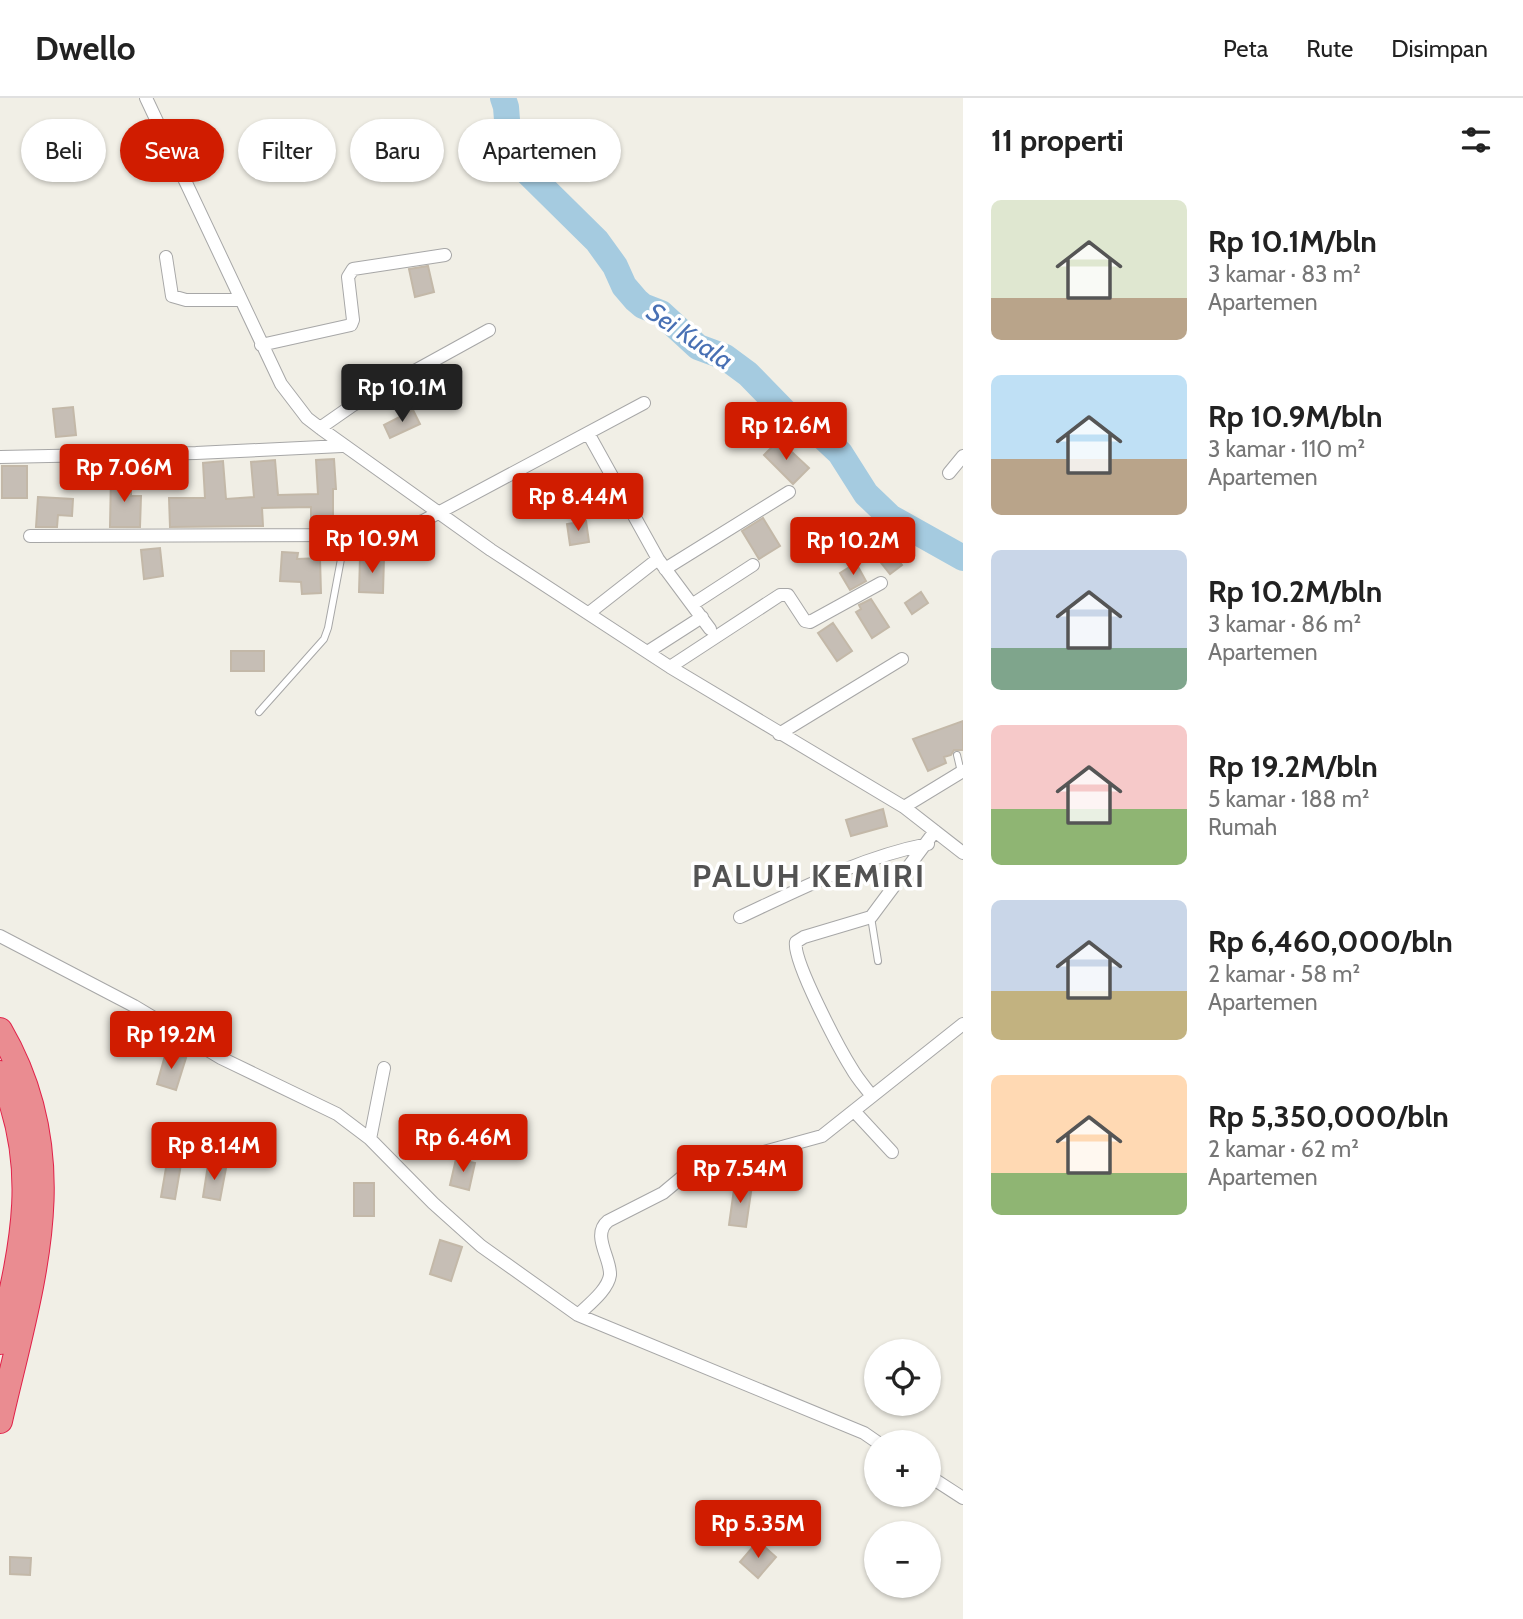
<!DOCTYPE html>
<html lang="id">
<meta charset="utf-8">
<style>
body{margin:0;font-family:Cabin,sans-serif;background:#f2f2f2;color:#222;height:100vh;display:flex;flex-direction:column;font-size:26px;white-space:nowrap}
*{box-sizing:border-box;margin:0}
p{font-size:23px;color:#767676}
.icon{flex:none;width:38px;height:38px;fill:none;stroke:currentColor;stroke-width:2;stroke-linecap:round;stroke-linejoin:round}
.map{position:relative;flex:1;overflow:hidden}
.details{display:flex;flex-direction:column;background:#fff;width:560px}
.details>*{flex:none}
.guide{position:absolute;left:21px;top:21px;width:665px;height:63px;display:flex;gap:14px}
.controls{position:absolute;left:864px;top:1241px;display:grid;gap:14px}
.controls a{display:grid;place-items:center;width:77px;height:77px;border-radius:50%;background:#fff;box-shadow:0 2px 5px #0004;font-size:35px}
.price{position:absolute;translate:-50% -60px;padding:0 16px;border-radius:7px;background:#d01c00;color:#fff;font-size:23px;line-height:46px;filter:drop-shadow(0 2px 4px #0008)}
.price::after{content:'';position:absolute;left:50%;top:42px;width:21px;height:16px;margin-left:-10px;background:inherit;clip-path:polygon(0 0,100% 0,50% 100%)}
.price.on{background:#222;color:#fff}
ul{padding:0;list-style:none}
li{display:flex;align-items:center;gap:21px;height:175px;padding:0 28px}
li span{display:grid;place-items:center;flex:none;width:196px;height:140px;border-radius:10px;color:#555}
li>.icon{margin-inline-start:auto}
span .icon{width:84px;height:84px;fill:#fffc;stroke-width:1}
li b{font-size:30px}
h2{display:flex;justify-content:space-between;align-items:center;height:84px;padding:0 28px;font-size:30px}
.pill{padding:0 24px;border-radius:32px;background:#fff;box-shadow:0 2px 5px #0004;font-size:24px;line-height:63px}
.pill.on{background:#d01c00;color:#fff}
header{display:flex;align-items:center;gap:42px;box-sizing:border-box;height:98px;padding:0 35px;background:#fff;border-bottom:2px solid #e0e0e0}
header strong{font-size:33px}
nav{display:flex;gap:38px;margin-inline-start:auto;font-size:24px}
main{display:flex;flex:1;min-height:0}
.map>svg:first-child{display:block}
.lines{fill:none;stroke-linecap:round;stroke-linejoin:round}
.river{stroke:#a5cbe0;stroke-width:26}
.building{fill:#c6beb5;stroke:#c3b8a8;stroke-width:2}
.service-casing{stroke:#a7a7a7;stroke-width:8}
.minor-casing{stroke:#a7a7a7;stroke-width:14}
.motorway-casing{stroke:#e12149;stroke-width:26}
.service{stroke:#fff;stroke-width:6}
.minor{stroke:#fff;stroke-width:12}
.motorway{stroke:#ea8c91;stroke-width:24}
.labels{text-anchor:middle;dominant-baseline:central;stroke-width:7;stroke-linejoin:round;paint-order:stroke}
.water-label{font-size:26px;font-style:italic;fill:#4870b4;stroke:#fff}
.district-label{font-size:32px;font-weight:bold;letter-spacing:2px;fill:#535353;stroke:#fff}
</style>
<header>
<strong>Dwello</strong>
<nav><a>Peta</a><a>Rute</a><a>Disimpan</a></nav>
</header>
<main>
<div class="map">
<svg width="963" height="1521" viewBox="0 0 963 1521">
<rect width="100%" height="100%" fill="#f1efe6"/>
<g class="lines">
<path class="river" d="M503,0l3,9 3,39 9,17 79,78 18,25 9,20 12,14 7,6 18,7 37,34 27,10 23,17 41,42 35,22 16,15 26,41 24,23 73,41"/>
</g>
<path class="building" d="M428,168l6,26 -19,5 -6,-28z
M73,309l3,28 -20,2 -3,-28z
M413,312l7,14 -30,14 -6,-13z
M779,342l30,28 -16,16 -29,-29z
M334,361l2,30h-3v37h-22v-19l-49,1 1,18 -93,1 -1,-29h36l-2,-35 20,-2 3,38 28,-2 -3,-35 24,-2 3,35 40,-1 -2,-34z
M2,368h25v32h-25z
M111,378h20v20h10l-1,31h-30z
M38,399l35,2 -1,17 -14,-1 -1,12h-21z
M763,420l17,28 -21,13 -17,-28z
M586,423l3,21 -19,3 -3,-21z
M887,447l15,20 -12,9 -16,-20z
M160,450l3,28 -19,3 -3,-29z
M282,454l16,1 -1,6 23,-1 1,35 -19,1 -1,-12 -21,-1z
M360,460h24l-1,35 -24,-1z
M856,465l10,18 -16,9 -10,-17z
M921,494l7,11 -16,11 -7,-11z
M871,501l18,28 -17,11 -16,-26 5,-3 -2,-4z
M833,525l19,28 -15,10 -19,-28z
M231,553h33v20h-33z
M963,623v29h-9l-3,5 -7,2 2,6 -18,8 -15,-32z
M883,711l4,17 -36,10 -5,-16z
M132,924l16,5 -9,27 -16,-5z
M166,954l20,6 -10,32 -19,-6z
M456,1061l19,4 -6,27 -19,-5z
M167,1064l14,2 -6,35 -14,-2z
M208,1067l18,3 -6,32 -17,-3z
M735,1084l17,3 -6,42 -17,-2z
M354,1085h20v33h-20z
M440,1142l22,7 -11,34 -21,-7z
M758,1443l18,16 -18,21 -18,-16z
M10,1459l21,1 -1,17 -20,-1z"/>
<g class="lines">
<defs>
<path id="service" d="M259,614l65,-73 4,-11 13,-69v-25
M957,657l4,17
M871,819l7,44"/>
<path id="minor" d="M146,0l135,286 26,34 13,10 171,122 179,117 234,140 59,46
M166,159l6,39 14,4h54
M261,247l90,-20 2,-5 -5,-43 5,-8 92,-14
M320,330l33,-23 136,-75
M588,335l70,126 52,70
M0,359l196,-4 146,-7
M949,375l14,-17
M30,438l327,-1 45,-7 21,-7 221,-118
M665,471l124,-77
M693,506l60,-39
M589,515l69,-54
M649,553l53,-34
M670,569l110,-72h8l17,26 5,1 71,-39
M779,636l123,-75
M904,709l59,-36
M740,819c60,-28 122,-60 188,-73
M0,838l134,70 87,52 116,56 33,25 63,64 48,43 97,69 286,118 13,9
M871,997c-6,-8 -14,-17 -19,-26 -12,-19 -60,-109 -56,-127l8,-5 67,-20 64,-86
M855,1014l37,40
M370,1041l14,-71
M578,1217c10,-10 30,-25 32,-40 1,-17 -19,-40 -2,-54l55,-28 24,-20 135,-37 141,-112
M929,1378l34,22"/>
<path id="motorway" d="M0,932c76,130 31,255 0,391
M0,975c42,94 22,174 0,269"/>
</defs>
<use href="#service" class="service-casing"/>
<use href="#minor" class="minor-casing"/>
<use href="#motorway" class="motorway-casing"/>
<use href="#service" class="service"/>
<use href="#minor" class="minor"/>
<use href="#motorway" class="motorway"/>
</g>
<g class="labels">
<g class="water-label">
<text transform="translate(690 238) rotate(34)">Sei Kuala</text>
</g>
<g class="district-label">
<text x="809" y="777">PALUH KEMIRI</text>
</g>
</g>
</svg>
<div class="controls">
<a><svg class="icon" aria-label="locate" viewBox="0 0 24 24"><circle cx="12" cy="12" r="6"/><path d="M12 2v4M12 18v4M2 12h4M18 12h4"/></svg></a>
<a>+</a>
<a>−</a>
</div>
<b class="price on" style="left:402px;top:326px">Rp 10.1M</b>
<b class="price" style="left:786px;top:364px">Rp 12.6M</b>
<b class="price" style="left:124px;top:406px">Rp 7.06M</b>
<b class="price" style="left:578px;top:435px">Rp 8.44M</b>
<b class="price" style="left:372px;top:477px">Rp 10.9M</b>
<b class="price" style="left:853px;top:479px">Rp 10.2M</b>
<b class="price" style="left:171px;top:973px">Rp 19.2M</b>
<b class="price" style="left:463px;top:1076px">Rp 6.46M</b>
<b class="price" style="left:214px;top:1084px">Rp 8.14M</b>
<b class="price" style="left:740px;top:1107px">Rp 7.54M</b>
<b class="price" style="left:758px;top:1462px">Rp 5.35M</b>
<div class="guide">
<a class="pill">Beli</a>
<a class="pill on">Sewa</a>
<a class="pill">Filter</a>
<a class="pill">Baru</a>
<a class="pill">Apartemen</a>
</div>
</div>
<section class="details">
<h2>11 properti<svg class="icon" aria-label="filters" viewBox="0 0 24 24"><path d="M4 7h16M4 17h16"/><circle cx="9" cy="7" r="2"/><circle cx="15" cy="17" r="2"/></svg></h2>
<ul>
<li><span style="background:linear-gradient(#dfe7d0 70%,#b9a48a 0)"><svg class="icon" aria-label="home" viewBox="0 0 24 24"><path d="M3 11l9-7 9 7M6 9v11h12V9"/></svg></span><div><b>Rp 10.1M/bln</b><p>3 kamar · 83 m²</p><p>Apartemen</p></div></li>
<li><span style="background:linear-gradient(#bfe0f5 60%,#b9a48a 0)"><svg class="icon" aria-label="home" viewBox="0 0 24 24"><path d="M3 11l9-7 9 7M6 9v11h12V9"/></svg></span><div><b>Rp 10.9M/bln</b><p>3 kamar · 110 m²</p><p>Apartemen</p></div></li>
<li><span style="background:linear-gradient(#c9d6e8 70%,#7fa58c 0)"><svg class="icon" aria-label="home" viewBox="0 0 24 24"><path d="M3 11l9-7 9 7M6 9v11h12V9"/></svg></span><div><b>Rp 10.2M/bln</b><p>3 kamar · 86 m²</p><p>Apartemen</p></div></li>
<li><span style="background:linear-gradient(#f6c9c9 60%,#8fb573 0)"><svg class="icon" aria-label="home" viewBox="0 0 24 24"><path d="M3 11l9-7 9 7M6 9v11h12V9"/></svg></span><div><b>Rp 19.2M/bln</b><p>5 kamar · 188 m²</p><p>Rumah</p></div></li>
<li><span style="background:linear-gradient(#c9d6e8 65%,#c2b280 0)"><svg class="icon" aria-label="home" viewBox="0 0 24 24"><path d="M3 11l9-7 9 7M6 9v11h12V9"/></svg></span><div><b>Rp 6,460,000/bln</b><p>2 kamar · 58 m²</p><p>Apartemen</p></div></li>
<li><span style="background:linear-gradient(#ffd9b3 70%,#8fb573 0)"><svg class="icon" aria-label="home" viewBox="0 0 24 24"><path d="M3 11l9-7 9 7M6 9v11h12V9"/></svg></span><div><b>Rp 5,350,000/bln</b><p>2 kamar · 62 m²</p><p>Apartemen</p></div></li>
</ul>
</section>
</main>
